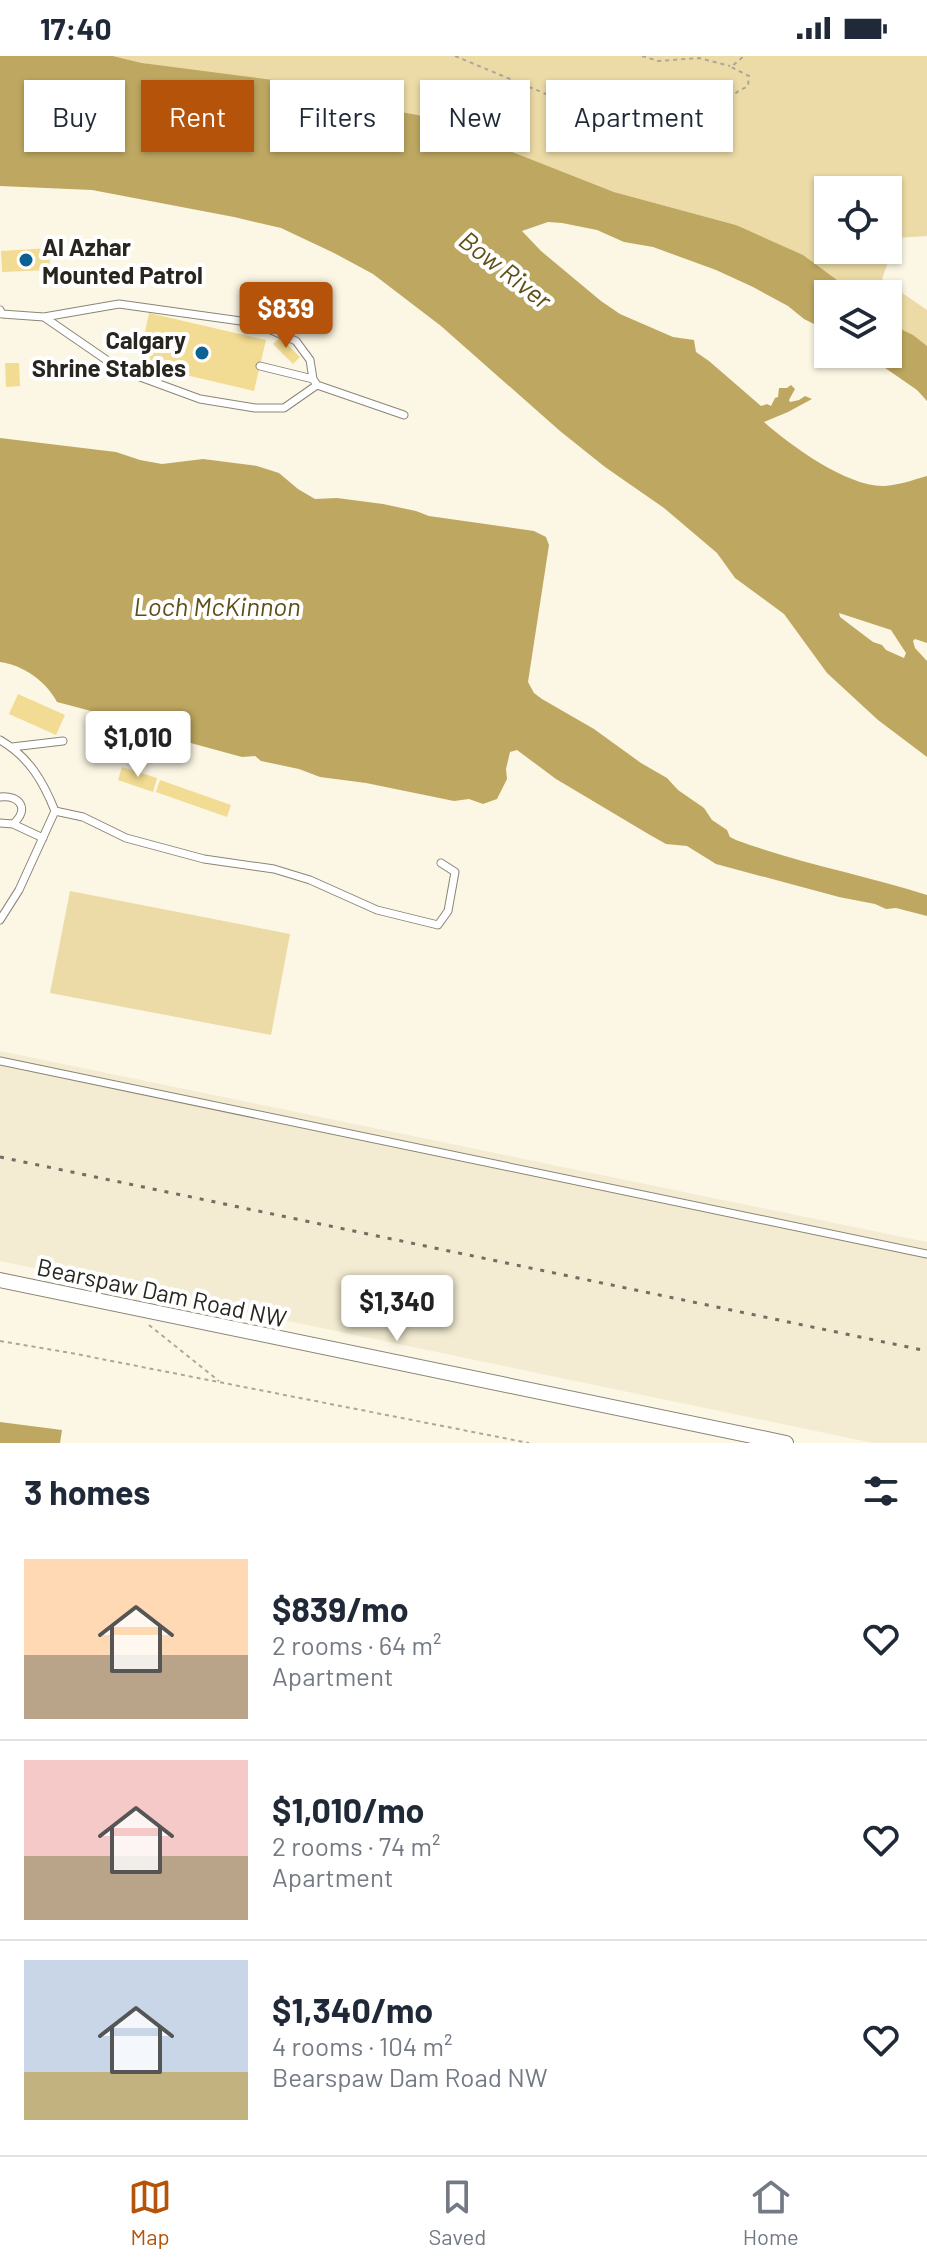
<!DOCTYPE html>
<meta charset="utf-8">
<style>
body{margin:0;font-family:Barlow,sans-serif;background:#f2f2f3;color:#1f2937;height:100vh;display:flex;flex-direction:column;font-size:30px;white-space:nowrap}
*{box-sizing:border-box;margin:0}
p{font-size:26px;color:#747a83}
.icon{flex:none;width:44px;height:44px;fill:none;stroke:currentColor;stroke-width:2;stroke-linecap:round;stroke-linejoin:round}
.map{position:relative;height:1387px;overflow:hidden}
.panel{display:flex;flex-direction:column;background:#fff;flex:1}
.panel>*{flex:none}
.hud{position:absolute;left:24px;top:24px;width:880px;height:72px;display:flex;gap:16px}
.tools{position:absolute;left:814px;top:120px;display:grid;gap:16px}
.tools a{display:grid;place-items:center;width:88px;height:88px;border-radius:0px;background:#fff;box-shadow:0 2px 6px #0004;font-size:40px}
.price{position:absolute;translate:-50% -68px;padding:0 18px;border-radius:8px;background:#fff;color:#222;font-size:26px;line-height:52px;filter:drop-shadow(0 2px 4px #0008)}
.price::after{content:'';position:absolute;left:50%;top:48px;width:24px;height:18px;margin-left:-12px;background:inherit;clip-path:polygon(0 0,100% 0,50% 100%)}
.price.current{background:#b45309;color:#fff}
ul{padding:0;list-style:none}
li{display:flex;align-items:center;gap:24px;height:200px;padding:0 24px}
li+li{border-top:2px solid #e0e1e3}
li span{display:grid;place-items:center;flex:none;width:224px;height:160px;border-radius:0px;color:#555}
li>.icon{margin-inline-start:auto}
span .icon{width:96px;height:96px;fill:#fffc;stroke-width:1}
li b{font-size:34px}
h2{display:flex;justify-content:space-between;align-items:center;height:96px;padding:0 24px;font-size:34px}
.tag{padding:0 28px;border-radius:0px;background:#fff;box-shadow:0 2px 6px #0004;font-size:28px;line-height:72px}
.tag.current{background:#b45309;color:#fff}
.status{display:flex;justify-content:space-between;align-items:center;height:56px;padding:0 40px;background:#fff;direction:ltr}
.status svg{height:22px;fill:currentColor}
.dock{display:flex;justify-content:space-around;align-items:center;height:112px;border-top:2px solid #e0e1e3;background:#fff;font-size:22px;color:#747a83}
.dock a{display:grid;justify-items:center;gap:4px}
.dock .current{color:#b45309}
.map>svg:first-child{display:block}
.built{fill:#f3ebd2}
.green{fill:#ecdba7;fill-rule:evenodd}
.water{fill:#bea861;fill-rule:evenodd}
.building{fill:#f2db92}
.lines{fill:none;stroke-linecap:round;stroke-linejoin:round}
.lane-casing{stroke:#8a8576;stroke-width:9}
.street-casing{stroke:#8a8576;stroke-width:16}
.path{stroke:#aba799;stroke-width:2;stroke-dasharray:4 4;stroke-linecap:butt}
.lane{stroke:#fff;stroke-width:7}
.street{stroke:#fff;stroke-width:14}
.rail{stroke:#716e63;stroke-width:3;stroke-dasharray:4 8;stroke-linecap:butt}
.poi-dot{fill:#0e6193;stroke:#fff;stroke-width:3}
.labels{text-anchor:middle;dominant-baseline:central;stroke-width:8;stroke-linejoin:round;paint-order:stroke}
.poi-label{font-size:24px;font-weight:bold;fill:#28261f;stroke:#fff;text-anchor:start}
.street-label{font-size:24px;fill:#28261f;stroke:#fff}
.water-label{font-size:26px;font-style:italic;fill:#5e4e17;stroke:#fff}
</style>
<div class="status"><b>17:40</b><svg viewBox="0 0 49 12"><path d="M0 12V9h3v3zM5 12V6h3v6zM10 12V3h3v9zM15 12V0h3v12zM26 1h20v11H26zM47 4h2v5h-2z"/></svg></div>
<div class="map">
<svg width="927" height="1387" viewBox="0 0 927 1387">
<rect width="100%" height="100%" fill="#fcf7e5"/>
<path class="built" d="M0,995l927,191v201h-54l-873,-182z"/>
<path class="green" d="M113,0h814v180l-30,2 -15,41 45,31v36l-39,-24v-28h-35l-117,-69 -122,-33 -196,-77 -276,-52zM828,134h60v60h-60z
M70,835l220,43 -19,101 -221,-42z"/>
<path class="water" d="M0,0h113l29,7 169,22 68,23 39,7 196,77 122,33 67,30 53,39h-28v37l-24,-12 -16,-13 -35,-19 -37,-17 -63,-23 -29,-5 -27,-12 -35,-7 -14,-1 -26,9 19,20 60,50 19,13 53,23 21,3 2,12 13,9 52,45 6,-2 4,2 4,-8 3,-1 1,-9h8l4,-3 4,4 -6,11 1,2 9,-2 6,-4 7,3 -24,13 -24,10c27,24 84,65 120,64 15,-1 29,-6 43,-10v167l-12,-4 -2,2 2,7 12,13v96l-49,-37 -51,-47 -43,-59 -49,-36 -18,-25 -53,-45 -59,-41 -45,-36 -119,-105 -68,-52 -39,-21 -53,-25 -47,-11 -142,-27 -92,-4zM839,557l52,17 15,23 -2,5 -18,-8 -4,-5 -9,-3 -33,-25z
M888,267l25,12 14,11v55l-10,-11 -52,-36h23z
M0,382l116,14 24,8 22,4 41,-5 54,7 22,7 19,16 17,10 22,-1 46,6 33,7 13,5 105,15 12,6 3,8 -21,137 6,11 8,6 52,30 47,34 26,15 11,12 26,18 8,12 15,10 3,7 6,3c62,23 128,35 191,55v21l-31,-8 -10,1 -11,-5 -36,-7 -123,-33 -29,-18 -21,-2 -16,-9 -94,-56 -39,-29 -7,2 -4,17 1,10 -10,20 -14,5 -14,-5 -15,2 -88,-18 -46,-6 -21,-8 -38,-8 -6,-5 -13,1 -66,-18 -33,-6 -29,-10 -8,-6 -15,-6 -34,-9c-11,-21 -34,-37 -57,-40z
M0,1366l62,8 -2,13h-60z"/>
<path class="building" d="M49,192l1,22 -48,2 -1,-21z
M149,257l117,27 -12,51 -102,-24v3l-14,-6 5,-22 -5,-2v-3l2,-2 4,2z
M280,281l20,20 -7,7 -20,-20z
M5,307h14l1,23 -14,1z
M18,638l47,21 -9,20 -47,-21z
M122,711l35,11 -4,14 -35,-12z
M160,724l71,25 -4,12 -71,-25z"/>
<g class="lines">
<defs>
<path id="lane" d="M0,254l2,4 42,3 75,-13 136,19 41,18 14,19 3,19 4,6 -33,23h-29l-55,-9 -79,-29 -77,-53
M260,310l53,13
M317,329l87,30
M0,684c29,17 43,41 55,71l-36,79 -19,30
M12,691l51,-6
M0,741c20,-2 30,12 13,27l-13,-1
M55,755l28,6 43,21 78,21 70,10 36,11 67,30 61,15 10,-14 7,-39 -14,-9
M13,768l30,14
M0,1005l927,193"/>
<path id="street" d="M0,1224l786,163"/>
</defs>
<use href="#lane" class="lane-casing"/>
<use href="#street" class="street-casing"/>
<path class="path" d="M455,0l91,38 29,20 20,3 46,21 29,-4 16,-6 28,-14 23,-22 11,-6 1,-10 -18,-9 13,-11
M642,0l16,5 41,-3 31,8
M149,1269l70,56
M0,1285l71,12 458,90"/>
<use href="#lane" class="lane"/>
<use href="#street" class="street"/>
<path class="rail" d="M0,1101l927,194"/>
</g>
<g class="poi-dot">
<circle cx="26" cy="204" r="8"/>
<circle cx="202" cy="297" r="8"/>
</g>
<g class="labels">
<g class="poi-label">
<text x="42" y="190">Al Azhar<tspan x="42" dy="28">Mounted Patrol</tspan></text>
<text x="186" y="283" text-anchor="end">Calgary<tspan x="186" dy="28">Shrine Stables</tspan></text>
</g>
<g class="street-label">
<text transform="translate(162 1236) rotate(12)">Bearspaw Dam Road NW</text>
</g>
<g class="water-label">
<text transform="translate(506 213) rotate(38)">Bow River</text>
<text x="217" y="549">Loch McKinnon</text>
</g>
</g>
</svg>
<div class="tools">
<a><svg class="icon" aria-label="locate" viewBox="0 0 24 24"><circle cx="12" cy="12" r="6"/><path d="M12 2v4M12 18v4M2 12h4M18 12h4"/></svg></a>
<a><svg class="icon" aria-label="layers" viewBox="0 0 24 24"><path d="M12 4l9 5-9 5-9-5zM3 14l9 5 9-5"/></svg></a>
</div>
<b class="price current" style="left:286px;top:294px">$839</b>
<b class="price" style="left:138px;top:723px">$1,010</b>
<b class="price" style="left:397px;top:1287px">$1,340</b>
<div class="hud">
<a class="tag">Buy</a>
<a class="tag current">Rent</a>
<a class="tag">Filters</a>
<a class="tag">New</a>
<a class="tag">Apartment</a>
</div>
</div>
<section class="panel">
<h2>3 homes<svg class="icon" aria-label="filters" viewBox="0 0 24 24"><path d="M4 7h16M4 17h16"/><circle cx="9" cy="7" r="2"/><circle cx="15" cy="17" r="2"/></svg></h2>
<ul>
<li><span style="background:linear-gradient(#ffd9b3 60%,#b9a48a 0)"><svg class="icon" aria-label="home" viewBox="0 0 24 24"><path d="M3 11l9-7 9 7M6 9v11h12V9"/></svg></span><div><b>$839/mo</b><p>2 rooms · 64 m²</p><p>Apartment</p></div><svg class="icon" aria-label="heart" viewBox="0 0 24 24"><path d="M12 20l-8-8c-3-5 5-10 8-4 3-6 11-1 8 4z"/></svg></li>
<li><span style="background:linear-gradient(#f6c9c9 60%,#b9a48a 0)"><svg class="icon" aria-label="home" viewBox="0 0 24 24"><path d="M3 11l9-7 9 7M6 9v11h12V9"/></svg></span><div><b>$1,010/mo</b><p>2 rooms · 74 m²</p><p>Apartment</p></div><svg class="icon" aria-label="heart" viewBox="0 0 24 24"><path d="M12 20l-8-8c-3-5 5-10 8-4 3-6 11-1 8 4z"/></svg></li>
<li><span style="background:linear-gradient(#c9d6e8 70%,#c2b280 0)"><svg class="icon" aria-label="home" viewBox="0 0 24 24"><path d="M3 11l9-7 9 7M6 9v11h12V9"/></svg></span><div><b>$1,340/mo</b><p>4 rooms · 104 m²</p><p>Bearspaw Dam Road NW</p></div><svg class="icon" aria-label="heart" viewBox="0 0 24 24"><path d="M12 20l-8-8c-3-5 5-10 8-4 3-6 11-1 8 4z"/></svg></li>
</ul>
</section>
<nav class="dock">
<a class="current"><svg class="icon" aria-label="map" viewBox="0 0 24 24"><path d="M3 6l6-2 6 2 6-2v14l-6 2-6-2-6 2zM9 4v14M15 6v14"/></svg>Map</a>
<a><svg class="icon" aria-label="saved" viewBox="0 0 24 24"><path d="M7 4h10v16l-5-4-5 4z"/></svg>Saved</a>
<a><svg class="icon" aria-label="home" viewBox="0 0 24 24"><path d="M3 11l9-7 9 7M6 9v11h12V9"/></svg>Home</a>
</nav>
